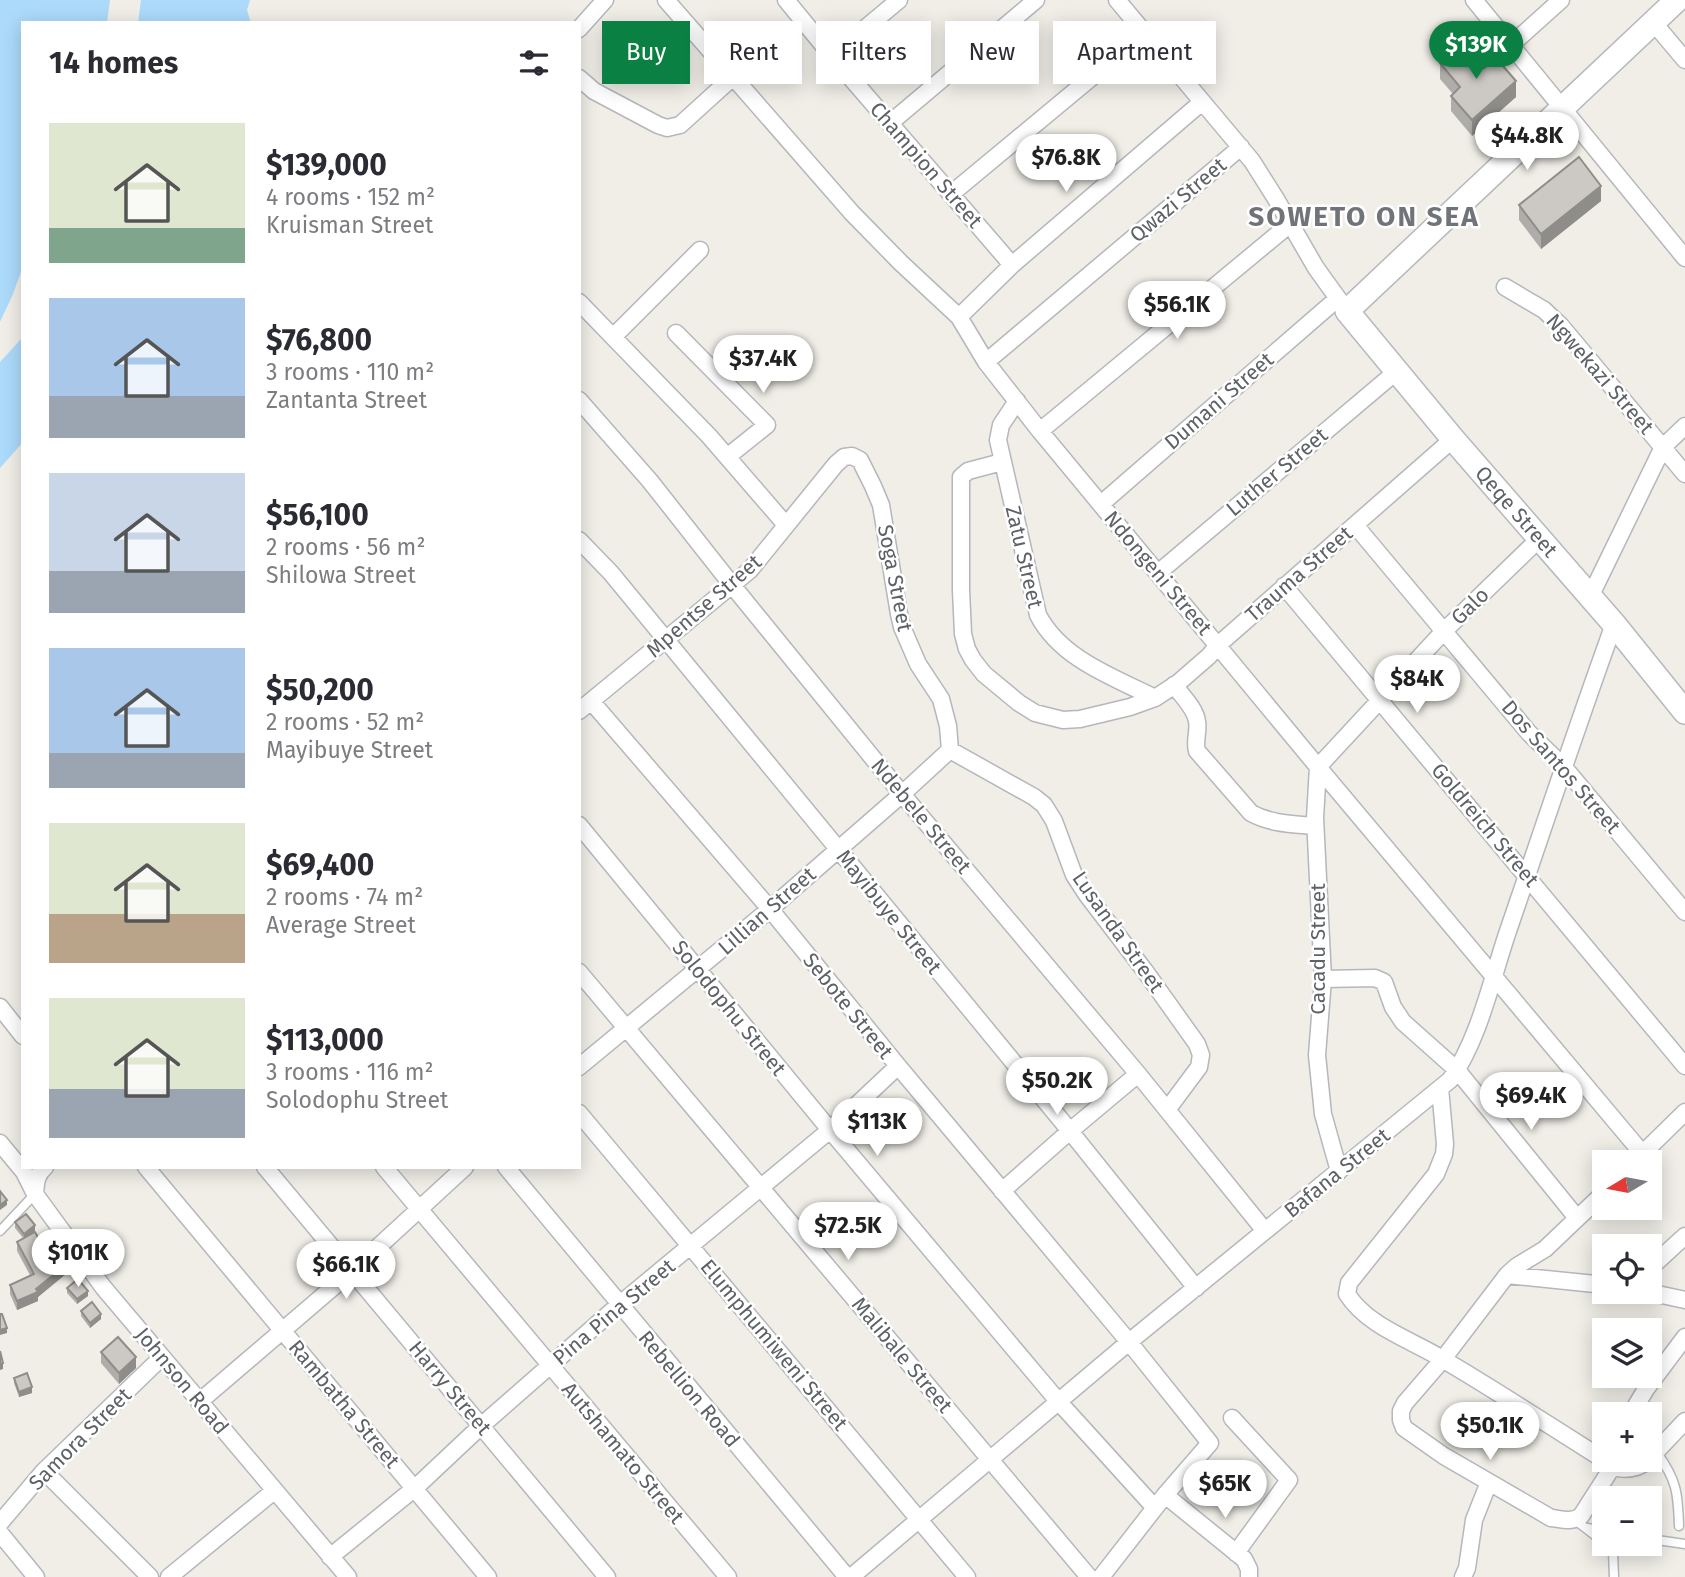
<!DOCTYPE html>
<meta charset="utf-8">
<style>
body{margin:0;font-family:"Fira Sans",sans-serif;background:#f2f2f3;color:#2b2b33;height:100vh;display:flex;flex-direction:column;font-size:26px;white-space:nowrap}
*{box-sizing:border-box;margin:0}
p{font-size:23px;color:#7c7c81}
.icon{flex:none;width:38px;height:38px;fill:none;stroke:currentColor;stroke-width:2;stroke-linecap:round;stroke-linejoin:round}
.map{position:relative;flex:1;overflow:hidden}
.drawer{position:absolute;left:21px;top:21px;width:560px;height:1148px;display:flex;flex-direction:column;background:#fff;border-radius:0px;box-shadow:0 4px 18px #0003}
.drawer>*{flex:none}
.top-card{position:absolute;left:602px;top:21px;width:665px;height:63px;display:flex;gap:14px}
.needle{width:46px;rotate:260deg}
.tools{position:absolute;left:1592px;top:1150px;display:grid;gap:14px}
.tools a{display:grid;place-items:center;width:70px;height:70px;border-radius:0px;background:#fff;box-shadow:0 4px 18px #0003;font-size:35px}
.price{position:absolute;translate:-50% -60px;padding:0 16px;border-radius:24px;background:#fff;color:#222;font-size:23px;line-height:46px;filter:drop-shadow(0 2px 4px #0008)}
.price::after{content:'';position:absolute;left:50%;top:42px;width:21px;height:16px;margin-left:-10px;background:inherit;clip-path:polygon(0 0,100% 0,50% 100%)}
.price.active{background:#0b8043;color:#fff}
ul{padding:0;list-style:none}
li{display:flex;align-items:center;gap:21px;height:175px;padding:0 28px}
li span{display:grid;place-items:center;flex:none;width:196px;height:140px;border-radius:0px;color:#555}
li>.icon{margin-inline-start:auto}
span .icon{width:84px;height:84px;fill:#fffc;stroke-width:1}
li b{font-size:30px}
h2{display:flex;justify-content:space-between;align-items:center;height:84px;padding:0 28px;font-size:30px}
.chip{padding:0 24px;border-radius:0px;background:#fff;box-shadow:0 4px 18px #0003;font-size:24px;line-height:63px}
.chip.active{background:#0b8043;color:#fff}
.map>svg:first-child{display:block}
.water{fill:#acdafb}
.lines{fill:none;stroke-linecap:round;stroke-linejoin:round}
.lane-casing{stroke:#b4b7bb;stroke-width:11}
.street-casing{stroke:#b4b7bb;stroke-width:19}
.secondary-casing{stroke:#b5b9be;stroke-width:26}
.lane{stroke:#fff;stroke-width:8}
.street{stroke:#fff;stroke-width:16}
.secondary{stroke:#fff;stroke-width:23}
.wall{fill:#afada9}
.shaded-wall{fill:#8f8d89}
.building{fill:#ccc9c4;stroke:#8f8d89;stroke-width:2}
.labels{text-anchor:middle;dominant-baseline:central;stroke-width:5;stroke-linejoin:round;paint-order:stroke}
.street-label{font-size:21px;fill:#5e6267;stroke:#fff}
.district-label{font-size:28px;font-weight:bold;letter-spacing:2px;fill:#707479;stroke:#fff}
</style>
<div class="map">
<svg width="1685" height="1577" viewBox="0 0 1685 1577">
<rect width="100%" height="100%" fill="#f0eee7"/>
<path class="water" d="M0,0h110l-3,23h-84v243l-10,28 -13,28z
M141,0h109l-3,10 4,13h-113z
M23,337v105l-23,26v-106z"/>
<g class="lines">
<defs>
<path id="lane" d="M0,1231l35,-37
M1657,1453c20,27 21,41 22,73
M1575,1520l30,23
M1587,1528l18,3
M1650,1539l35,5
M1606,1544l7,7 1,26"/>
<path id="street" d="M666,0l186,213 49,50 58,54 27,45 54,69 278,336 324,386
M786,0l46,56 180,209
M1117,0l135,161 24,38 40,69 31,43
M1474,0l211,258
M1653,22l32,38
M579,29l26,-29
M1511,45l50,-45
M832,56l67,-56
M579,78l15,13 64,34 9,3 13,-3 53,-48
M890,123l146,-123
M951,194l194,-161
M1505,287l39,23 17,16 124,148
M579,302l130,134 77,89
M959,317l53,-52 190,-163
M676,333l91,92 -40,32
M613,337l87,-87
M986,362l255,-215
M579,400l71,81 82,104 170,209 236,280 127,157
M1017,401l-16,24 -3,15 40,175c23,44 75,62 117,83
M1040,431l250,-207
M1002,462l-34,9 -7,6v113l2,44 4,15 6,11 11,14 35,29 16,10 28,7 17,-1 50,-12 25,-9 23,-15 31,-27 9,-11 235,-206
M1101,504l236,-205
M1355,525l174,208 34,33 122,146
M579,540l32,33 459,558 126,157
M1158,573l239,-202
M1284,586l401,480
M1590,597l73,-150 22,-21
M1174,685c8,11 21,23 23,36 2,10 -3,20 0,30l54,62c20,11 42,11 64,13
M591,701l179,208 128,157 231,276 81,101 -45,52 -64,82
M579,711l171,-141 86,-106 8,-7 8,-1 8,4 13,26 8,19 3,18 15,91 3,13 16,37 23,35 7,27 2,24
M950,750l84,47 10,8 10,16 20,54 13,20 58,76 52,73 4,11 -2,12 -32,43
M579,825l251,305 228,271 97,107
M579,972l510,605
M1323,979l52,-1 9,4 9,25 10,15 54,48 120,148
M0,1007l23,29
M579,1067l191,-158 132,-115 48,-44
M1440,1088l5,56 -1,10 -8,20 -87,109 -2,11c21,33 65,46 97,66 58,34 115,72 173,108 12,2 22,0 32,-8
M579,1113l388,464
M0,1143l24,29 11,22 68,93 245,290
M1634,1162l51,-50
M146,1167l342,410
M265,1167l342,410
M384,1167l344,410
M506,1167l341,410
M1339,1171l-16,-57 -6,-59 6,-76 -8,-161 3,-51 126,-136 95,-92
M1002,1191l68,-60 68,-57
M1605,1192l-60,57 -28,17 -10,9 -64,84 -38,44 -4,8v9l3,8 40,28 107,62c10,1 20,5 30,-2l32,-50
M35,1194c1,-11 1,-19 10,-27
M1650,1268l35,-32
M1507,1275l98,10
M1648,1292l37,8
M199,1402l153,-131 113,-104
M1631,1414l15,-25 39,-52
M1232,1418l57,62 -53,73
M1650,1458l35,-37
M44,1471l106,106
M1165,1495l79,64 5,10v8
M0,1523l44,-52 118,-114
M0,1533l36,44
M330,1557l85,-69 66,-62 138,-121 211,-175 68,-64
M169,1577l105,-86
M851,1577l278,-235 321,-262c29,-40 42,-102 58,-149 35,-102 69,-205 106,-307
M1463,1577l4,-9 7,-48 15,-38"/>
<g id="secondary">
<path id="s1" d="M1677,0l-330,311 106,128 161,185 71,88"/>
</g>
</defs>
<use href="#lane" class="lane-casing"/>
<use href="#street" class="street-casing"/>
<use href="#secondary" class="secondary-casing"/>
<use href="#lane" class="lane"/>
<use href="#street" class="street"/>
<use href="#secondary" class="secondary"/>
</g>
<path class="wall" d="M1440,63l44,5 32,29 -44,39 -21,-25v-15l2,-2 -13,-15z
M1601,201l-60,48 -22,-29v-15z
M15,1222l20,9 -4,3 19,25 17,14 -29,24v4l-21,9 -7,-16v-9l20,-10 -13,-24v-9l6,-4 -8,-10z
M67,1288l21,8 -11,8 -10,-11z
M81,1311l20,8 -11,9 -9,-12z
M101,1352l35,16 -17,16 -18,-21z
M14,1378l18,15 -13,4 -5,-14z"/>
<path class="shaded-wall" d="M1516,81v16l-44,39v-16z
M1601,186v15l-60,48v-15z
M7,1200v5l-7,5v-5z
M35,1225v6l-11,8v-5z
M67,1264v9l-29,24v4l-21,9v-9l19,-12z
M88,1291v5l-11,8v-5z
M101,1314v5l-11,9v-5z
M7,1328v5l-7,2v-5z
M136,1357v11l-17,16v-11z
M3,1363v6l-3,1v-6z
M32,1387v6l-13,4v-5z"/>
<path class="building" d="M1462,43l22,25 12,-10 20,23 -44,39 -21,-24 9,-9 -20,-24z
M1579,157l22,29 -60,48 -22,-29z
M0,1191l7,9 -7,5z
M26,1214l9,11 -11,9 -9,-12z
M35,1232l15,27 3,-2 5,6 7,-3 2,4 -31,25 2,3 -21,9 -7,-16 24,-11 -17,-32z
M78,1279l10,12 -11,8 -10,-11z
M92,1302l9,12 -11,9 -9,-12z
M0,1314h2l5,14 -7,2z
M118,1337l18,20 -17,16 -18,-21z
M0,1351l3,12 -3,1z
M27,1373l5,14 -13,5 -5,-14z"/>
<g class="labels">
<g class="street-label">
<text transform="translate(926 165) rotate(49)">Champion Street</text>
<text transform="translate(1178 200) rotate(-40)">Qwazi Street</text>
<text transform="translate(1600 374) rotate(49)">Ngwekazi Street</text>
<text transform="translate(1219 401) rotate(-41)">Dumani Street</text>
<text transform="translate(1277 472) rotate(-40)">Luther Street</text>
<text stroke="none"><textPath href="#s1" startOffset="716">Qeqe Street</textPath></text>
<text transform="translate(1024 557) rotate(77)">Zatu Street</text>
<text transform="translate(1158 573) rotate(50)">Ndongeni Street</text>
<text transform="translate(1299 574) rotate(-41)">Trauma Street</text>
<text transform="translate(895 578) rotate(79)">Soga Street</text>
<text transform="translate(704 606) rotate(-41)">Mpentse Street</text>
<text transform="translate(1470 606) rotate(-44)">Galo</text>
<text transform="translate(1561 767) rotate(49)">Dos Santos Street</text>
<text transform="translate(921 816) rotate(50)">Ndebele Street</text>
<text transform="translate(1485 825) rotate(50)">Goldreich Street</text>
<text transform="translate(767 911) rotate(-41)">Lillian Street</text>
<text transform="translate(889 912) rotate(51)">Mayibuye Street</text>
<text transform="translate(1118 932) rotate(55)">Lusanda Street</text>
<text transform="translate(1318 949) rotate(-90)">Cacadu Street</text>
<text transform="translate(848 1006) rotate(51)">Sebote Street</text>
<text transform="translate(729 1008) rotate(51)">Solodophu Street</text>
<text transform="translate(1337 1173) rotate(-39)">Bafana Street</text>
<text transform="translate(614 1312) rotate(-40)">Pina Pina Street</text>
<text transform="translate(774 1345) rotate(50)">Elumphumiweni Street</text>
<text transform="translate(902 1355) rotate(50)">Malibale Street</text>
<text transform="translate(182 1381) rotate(50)">Johnson Road</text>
<text transform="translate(450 1388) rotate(50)">Harry Street</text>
<text transform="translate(689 1389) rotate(50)">Rebellion Road</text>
<text transform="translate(344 1404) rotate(50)">Rambatha Street</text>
<text transform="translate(80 1439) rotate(-45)">Samora Street</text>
<text transform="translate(623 1453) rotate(50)">Autshamato Street</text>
</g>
<g class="district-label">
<text x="1364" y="216">SOWETO ON SEA</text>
</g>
</g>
</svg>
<div class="tools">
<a><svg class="needle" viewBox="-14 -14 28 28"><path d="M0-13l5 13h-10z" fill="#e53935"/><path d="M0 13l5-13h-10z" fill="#7c7c81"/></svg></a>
<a><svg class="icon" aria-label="locate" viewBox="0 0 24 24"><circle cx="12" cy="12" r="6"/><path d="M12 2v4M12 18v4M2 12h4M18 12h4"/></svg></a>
<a><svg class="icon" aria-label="layers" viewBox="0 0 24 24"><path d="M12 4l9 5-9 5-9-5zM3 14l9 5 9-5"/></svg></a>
<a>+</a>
<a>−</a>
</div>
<b class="price active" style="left:1476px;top:81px">$139K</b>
<b class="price" style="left:1527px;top:172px">$44.8K</b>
<b class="price" style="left:1066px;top:194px">$76.8K</b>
<b class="price" style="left:1177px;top:341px">$56.1K</b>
<b class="price" style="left:763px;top:395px">$37.4K</b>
<b class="price" style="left:1417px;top:715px">$84K</b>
<b class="price" style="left:1057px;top:1117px">$50.2K</b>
<b class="price" style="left:1531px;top:1132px">$69.4K</b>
<b class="price" style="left:877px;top:1158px">$113K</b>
<b class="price" style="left:848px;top:1262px">$72.5K</b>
<b class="price" style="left:78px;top:1289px">$101K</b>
<b class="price" style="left:346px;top:1301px">$66.1K</b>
<b class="price" style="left:1490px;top:1462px">$50.1K</b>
<b class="price" style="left:1225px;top:1520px">$65K</b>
<div class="top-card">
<a class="chip active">Buy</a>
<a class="chip">Rent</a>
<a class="chip">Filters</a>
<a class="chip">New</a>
<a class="chip">Apartment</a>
</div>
<section class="drawer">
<h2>14 homes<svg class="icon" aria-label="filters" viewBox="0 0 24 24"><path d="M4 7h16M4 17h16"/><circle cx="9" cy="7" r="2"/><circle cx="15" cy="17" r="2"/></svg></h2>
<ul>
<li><span style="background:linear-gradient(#dfe7d0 75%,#7fa58c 0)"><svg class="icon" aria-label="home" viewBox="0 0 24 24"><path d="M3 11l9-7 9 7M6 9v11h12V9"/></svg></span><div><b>$139,000</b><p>4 rooms · 152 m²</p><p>Kruisman Street</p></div></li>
<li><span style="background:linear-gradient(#a9c7e8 70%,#9aa5b1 0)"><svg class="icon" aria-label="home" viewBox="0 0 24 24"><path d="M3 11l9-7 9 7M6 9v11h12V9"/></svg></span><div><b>$76,800</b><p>3 rooms · 110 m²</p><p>Zantanta Street</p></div></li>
<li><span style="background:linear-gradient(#c9d6e8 70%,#9aa5b1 0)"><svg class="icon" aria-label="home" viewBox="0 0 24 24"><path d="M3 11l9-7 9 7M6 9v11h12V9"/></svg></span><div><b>$56,100</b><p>2 rooms · 56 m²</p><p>Shilowa Street</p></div></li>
<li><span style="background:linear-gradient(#a9c7e8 75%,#9aa5b1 0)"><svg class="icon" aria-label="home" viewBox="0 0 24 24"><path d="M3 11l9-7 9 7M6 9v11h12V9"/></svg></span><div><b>$50,200</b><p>2 rooms · 52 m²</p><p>Mayibuye Street</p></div></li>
<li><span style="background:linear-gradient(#dfe7d0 65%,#b9a48a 0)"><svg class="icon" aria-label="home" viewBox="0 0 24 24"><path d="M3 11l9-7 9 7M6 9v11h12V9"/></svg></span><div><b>$69,400</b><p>2 rooms · 74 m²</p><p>Average Street</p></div></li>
<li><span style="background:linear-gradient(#dfe7d0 65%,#9aa5b1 0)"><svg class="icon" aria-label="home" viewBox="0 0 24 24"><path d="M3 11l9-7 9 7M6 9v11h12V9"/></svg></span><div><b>$113,000</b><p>3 rooms · 116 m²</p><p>Solodophu Street</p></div></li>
</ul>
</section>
</div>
